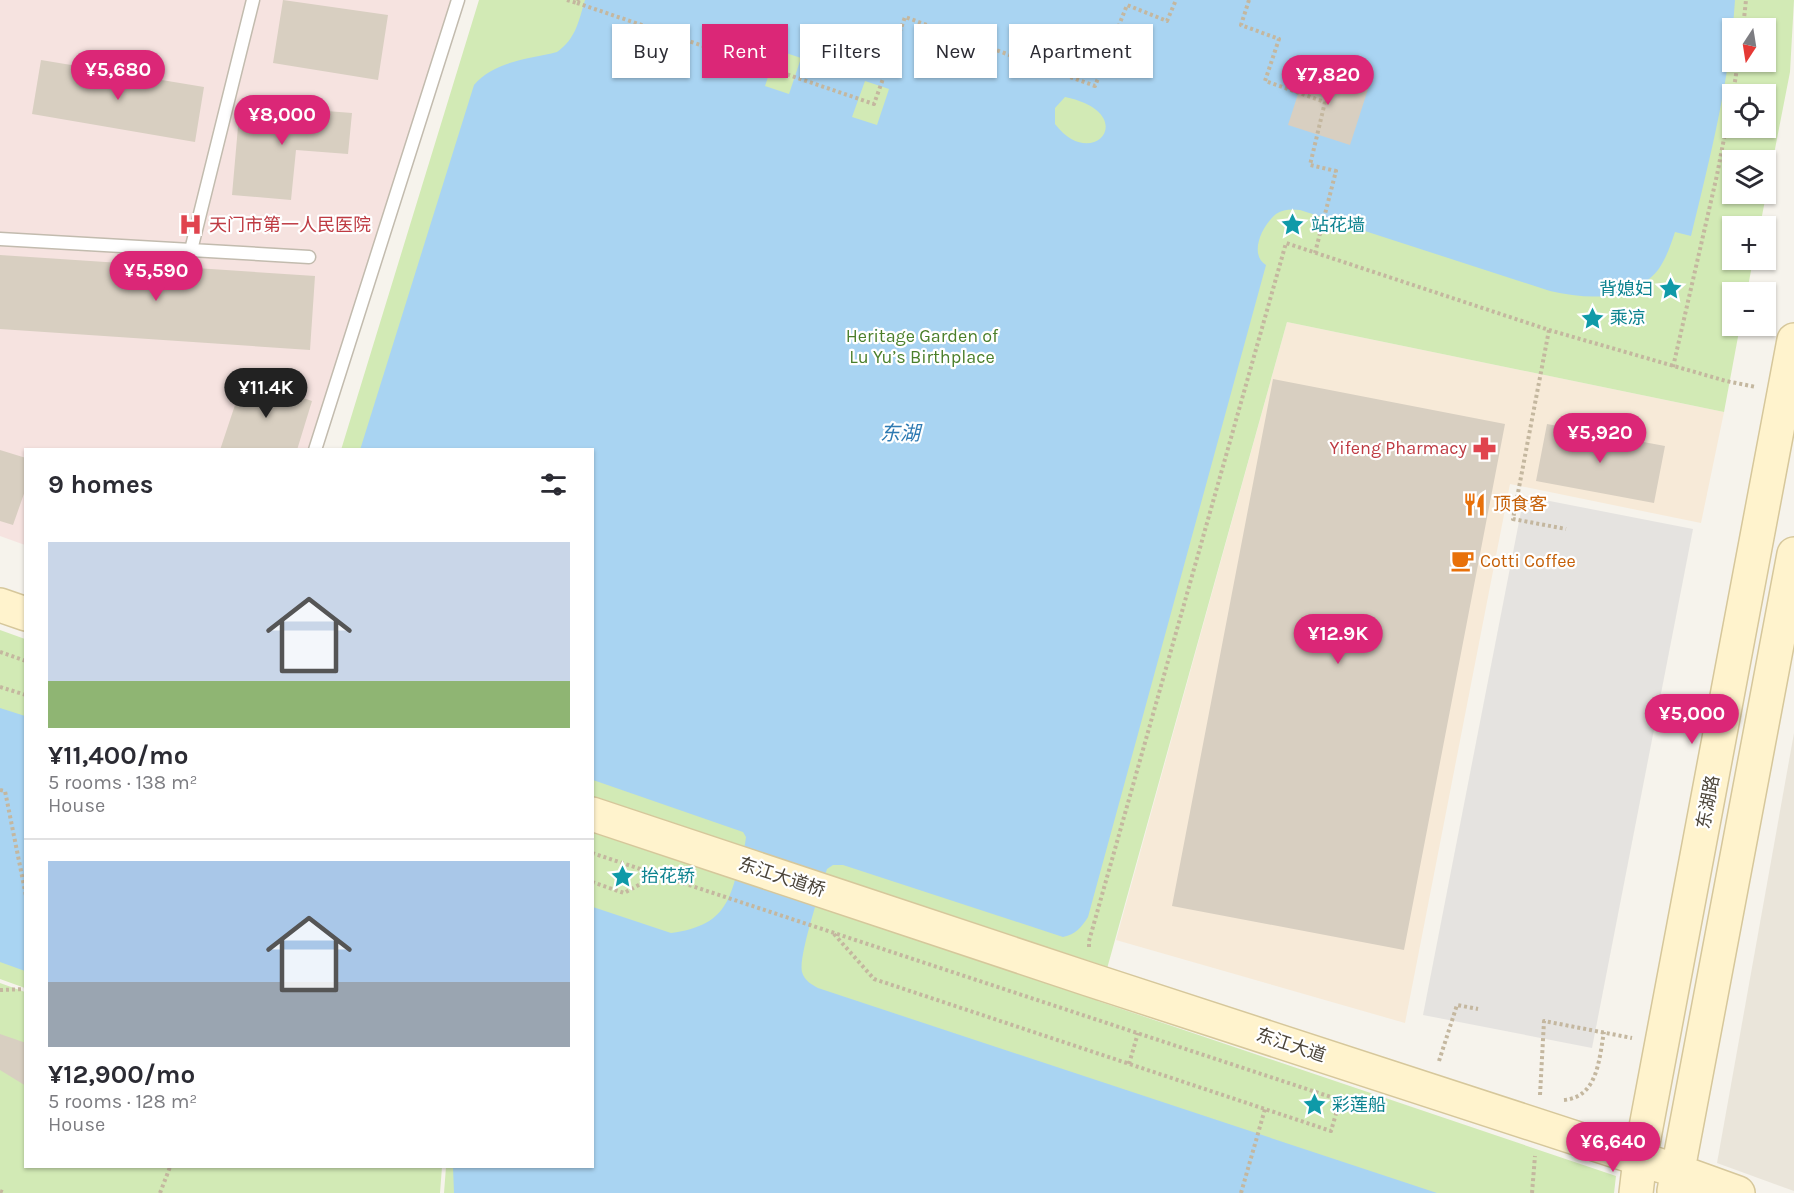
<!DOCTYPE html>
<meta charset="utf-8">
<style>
body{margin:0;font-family:Karla,"Noto Sans SC",sans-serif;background:#f2f2f3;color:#2b2b33;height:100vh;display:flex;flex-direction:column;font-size:22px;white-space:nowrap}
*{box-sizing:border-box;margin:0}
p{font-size:20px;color:#7c7c81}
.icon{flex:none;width:33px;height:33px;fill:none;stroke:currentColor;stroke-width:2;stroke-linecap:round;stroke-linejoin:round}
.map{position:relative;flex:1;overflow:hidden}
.details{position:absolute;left:24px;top:448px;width:570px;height:720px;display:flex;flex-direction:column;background:#fff;border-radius:0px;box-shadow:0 2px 4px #0004}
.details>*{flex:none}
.guide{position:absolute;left:612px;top:24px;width:570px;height:54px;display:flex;gap:12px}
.needle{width:39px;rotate:192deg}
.buttons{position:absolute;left:1722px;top:18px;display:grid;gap:12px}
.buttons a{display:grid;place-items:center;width:54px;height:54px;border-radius:0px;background:#fff;box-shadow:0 2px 4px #0004;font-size:30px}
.price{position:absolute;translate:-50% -51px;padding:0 14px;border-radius:21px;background:#db2777;color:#fff;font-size:20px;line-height:39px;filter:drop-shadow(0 2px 3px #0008)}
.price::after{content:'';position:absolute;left:50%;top:36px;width:18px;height:14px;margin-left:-9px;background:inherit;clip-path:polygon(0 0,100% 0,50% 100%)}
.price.active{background:#222;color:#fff}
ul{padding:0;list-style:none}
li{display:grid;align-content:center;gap:12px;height:318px;padding:0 24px}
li+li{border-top:2px solid #e1e1e2}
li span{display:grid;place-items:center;height:186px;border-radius:0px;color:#555}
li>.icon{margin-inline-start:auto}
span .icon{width:108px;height:108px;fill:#fffc;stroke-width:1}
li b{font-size:26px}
h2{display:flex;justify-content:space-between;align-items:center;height:72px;padding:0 24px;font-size:26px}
.tag{padding:0 21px;border-radius:0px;background:#fff;box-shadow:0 2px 4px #0004;font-size:21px;line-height:54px}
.tag.active{background:#db2777;color:#fff}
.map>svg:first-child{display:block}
.residential{fill:#eae5da}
.commercial{fill:#f7ead8}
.medical{fill:#f6e3e0}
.green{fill:#d2eab5;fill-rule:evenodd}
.parking{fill:#e5e3e0}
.water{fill:#a9d4f2;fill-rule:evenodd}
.building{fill:#d8cfc1}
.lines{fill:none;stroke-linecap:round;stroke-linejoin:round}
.lane-casing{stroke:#c2bbae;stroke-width:15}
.secondary-casing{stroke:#d6c79b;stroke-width:36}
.path{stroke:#c4b79f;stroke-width:4;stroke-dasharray:3 3;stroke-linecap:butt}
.lane{stroke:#fff;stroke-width:12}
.secondary{stroke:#fff3cd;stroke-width:33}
.labels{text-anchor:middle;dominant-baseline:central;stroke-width:4.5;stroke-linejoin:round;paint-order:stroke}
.health-label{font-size:18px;fill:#be3a42;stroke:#fff;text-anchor:start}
.culture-label{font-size:18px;fill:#0d838f;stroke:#fff;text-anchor:start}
.park-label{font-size:18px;fill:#4a7f2a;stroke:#fff}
.food-label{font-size:18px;fill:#c56008;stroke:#fff;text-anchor:start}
.street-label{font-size:18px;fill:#4b4439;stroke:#fff}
.water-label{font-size:20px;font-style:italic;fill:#2e7ab2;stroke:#fff}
</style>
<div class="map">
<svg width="1794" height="1193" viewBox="0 0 1794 1193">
<rect width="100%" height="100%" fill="#f6f3ec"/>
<path class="residential" d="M1794,733v458l-77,-28z"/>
<path class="commercial" d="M1287,322l437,90 -23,111 -191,-39 -105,539 -289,-83z"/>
<path class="medical" d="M0,0h455l-145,450h-284l-1,95 -25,-9z"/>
<path class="green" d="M479,0h1315l-4,72 -30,154h-28v34h21l-6,32h-15v34h8l-16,86 -437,-90 -189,679 518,175 -2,17h-1170l2,-26h146v-717h-251zM1732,28h34v34h-34zM1732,94h34v34h-34zM1732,160h34v34h-34z
M0,630l25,9v349l-25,-9z
M0,983l25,9 1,175h416l-2,26h-440z"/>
<path class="parking" d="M1524,496l169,33 -101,519 -169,-33z"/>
<path class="water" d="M585,0h1150c-5,79 -25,158 -44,236l-16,-4c-4,12 -9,27 -17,38 -28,33 -70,29 -108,21l-250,-81c-9,-1 -16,-1 -24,4 -13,10 -28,40 -10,51l-178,652c-7,11 -12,17 -25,20l-220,-72h-10l-6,4c-6,19 -29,88 -25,103 2,8 10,13 16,16l619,205h-983l-1,-26h139l1,-260 78,26c61,-8 59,-39 74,-89l1,-7 -3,-5 -150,-52 -1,-330h-232l114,-365c20,-24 55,-26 83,-33 19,-13 22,-32 28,-52zM777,50l24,8 -12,36 -24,-8zM865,81l24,8 -12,36 -25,-8zM1065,97c77,16 28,77 -10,27v-16z
M0,708l25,8v255l-25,-9z"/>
<path class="building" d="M283,0l105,15 -10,65 -105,-17z
M41,60l163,27 -9,55 -163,-28z
M1307,66l62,20 -19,59 -62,-20z
M240,104l112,9 -4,41 -52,-4 -5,50 -59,-5z
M0,255l315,21 -5,74 -310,-21z
M244,378l68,23 -15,49h-77z
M1273,379l232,45 -101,526 -232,-44z
M1547,424l118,22 -11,57 -118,-22z
M0,450l26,8v30l-13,37 -13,-4z
M0,1034l26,9v43l-26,-16z"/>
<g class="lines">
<defs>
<path id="lane" d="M0,239l191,11 62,-250
M191,250l118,7
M315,450l143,-450"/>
<path id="secondary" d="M0,605l26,9
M592,814l496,165 589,192 61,22
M1674,1191l120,-637
M1636,1193l4,-34 154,-819"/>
</defs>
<use href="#lane" class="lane-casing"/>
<use href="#secondary" class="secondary-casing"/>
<path class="path" d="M567,0l10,3 2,-3
M1249,0l-8,25 38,14 -14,42 60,21 -15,63 26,6 -21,82
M577,3l297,101 31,-87 190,69 32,-81 40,16 9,-21
M1743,28l3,-28
M1733,94l5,-32
M1549,330l-36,189 53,10
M1673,367l44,-192 15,-78
M0,652l26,9
M0,687l26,8
M0,790l5,1 21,105
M592,853l748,247
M592,882l32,11 33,-18
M834,934l40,45 457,152 9,-31
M1089,947v-6l197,-698 263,87 177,51 30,6
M0,990l26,-1
M1439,1061l18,-56 21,4
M1129,1064l9,-31
M1540,1095l4,-74 88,17
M1564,1100c34,-3 35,-41 40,-68
M0,1191l5,2
M160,1193l10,-26
M1241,1193l24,-84
M1532,1193l3,-37"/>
<use href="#lane" class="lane"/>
<use href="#secondary" class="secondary"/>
</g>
<defs>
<symbol id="hospital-bare" viewBox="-9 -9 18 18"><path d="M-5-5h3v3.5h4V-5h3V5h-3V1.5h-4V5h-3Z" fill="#e0444e" stroke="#fff" stroke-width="2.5" paint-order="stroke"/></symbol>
<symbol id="sight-bare" viewBox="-9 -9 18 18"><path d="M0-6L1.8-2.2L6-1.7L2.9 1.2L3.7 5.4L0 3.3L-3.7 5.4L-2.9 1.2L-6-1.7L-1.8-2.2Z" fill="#0f9aa8" stroke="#fff" stroke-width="2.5" paint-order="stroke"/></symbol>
<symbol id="pharmacy-bare" viewBox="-9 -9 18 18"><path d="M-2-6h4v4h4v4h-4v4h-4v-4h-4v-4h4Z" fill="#e0444e" stroke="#fff" stroke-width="2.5" paint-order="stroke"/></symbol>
<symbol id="restaurant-bare" viewBox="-9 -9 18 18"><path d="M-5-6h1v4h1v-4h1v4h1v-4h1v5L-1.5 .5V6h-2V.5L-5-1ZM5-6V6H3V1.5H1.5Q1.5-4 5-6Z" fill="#e8710a" stroke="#fff" stroke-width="2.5" paint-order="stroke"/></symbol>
<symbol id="cafe-bare" viewBox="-9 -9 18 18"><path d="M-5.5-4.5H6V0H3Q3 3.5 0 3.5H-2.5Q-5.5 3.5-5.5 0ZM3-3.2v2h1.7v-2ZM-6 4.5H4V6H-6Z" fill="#e8710a" stroke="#fff" stroke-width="2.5" paint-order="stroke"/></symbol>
</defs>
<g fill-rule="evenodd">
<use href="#hospital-bare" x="174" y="208" width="33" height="33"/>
<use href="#sight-bare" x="1276" y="208" width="33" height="33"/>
<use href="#sight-bare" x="1654" y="272" width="33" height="33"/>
<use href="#sight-bare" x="1576" y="302" width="33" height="33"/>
<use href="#pharmacy-bare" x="1468" y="432" width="33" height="33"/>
<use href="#restaurant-bare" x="1458" y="488" width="33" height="33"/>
<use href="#cafe-bare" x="1446" y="544" width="33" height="33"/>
<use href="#sight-bare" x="606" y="860" width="33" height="33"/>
<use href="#sight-bare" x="1298" y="1088" width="33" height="33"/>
</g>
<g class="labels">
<g class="health-label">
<text x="209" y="225">天门市第一人民医院</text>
<text x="1467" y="448" text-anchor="end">Yifeng Pharmacy</text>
</g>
<g class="culture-label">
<text x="1311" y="225">站花墙</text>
<text x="1653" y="289" text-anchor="end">背媳妇</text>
<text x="1610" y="318">乘凉</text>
<text x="641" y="876">抬花轿</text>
<text x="1332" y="1105">彩莲船</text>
</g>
<g class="park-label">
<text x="922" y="336">Heritage Garden of<tspan x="922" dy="21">Lu Yu’s Birthplace</tspan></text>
</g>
<g class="food-label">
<text x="1493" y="504">顶食客</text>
<text x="1480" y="561">Cotti Coffee</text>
</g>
<g class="street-label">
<text transform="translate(1708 802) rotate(-79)">东湖路</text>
<text transform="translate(782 877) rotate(18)">东江大道桥</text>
<text transform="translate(1291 1045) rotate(18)">东江大道</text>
</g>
<g class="water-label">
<text x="900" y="433">东湖</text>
</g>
</g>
</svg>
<div class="buttons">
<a><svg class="needle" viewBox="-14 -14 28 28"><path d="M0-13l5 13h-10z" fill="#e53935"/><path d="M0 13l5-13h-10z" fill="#7c7c81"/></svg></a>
<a><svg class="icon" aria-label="locate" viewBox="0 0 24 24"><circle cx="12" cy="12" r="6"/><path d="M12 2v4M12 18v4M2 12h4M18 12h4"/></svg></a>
<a><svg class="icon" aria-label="layers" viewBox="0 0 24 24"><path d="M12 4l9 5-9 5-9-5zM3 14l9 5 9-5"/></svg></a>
<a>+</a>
<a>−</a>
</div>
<b class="price" style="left:118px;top:101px">¥5,680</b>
<b class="price" style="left:1328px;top:106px">¥7,820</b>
<b class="price" style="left:282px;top:146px">¥8,000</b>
<b class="price" style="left:156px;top:302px">¥5,590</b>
<b class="price active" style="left:266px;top:419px">¥11.4K</b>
<b class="price" style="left:1600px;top:464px">¥5,920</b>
<b class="price" style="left:1338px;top:665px">¥12.9K</b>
<b class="price" style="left:1692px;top:745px">¥5,000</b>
<b class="price" style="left:1613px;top:1173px">¥6,640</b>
<div class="guide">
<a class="tag">Buy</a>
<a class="tag active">Rent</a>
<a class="tag">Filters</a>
<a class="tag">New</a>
<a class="tag">Apartment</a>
</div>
<section class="details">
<h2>9 homes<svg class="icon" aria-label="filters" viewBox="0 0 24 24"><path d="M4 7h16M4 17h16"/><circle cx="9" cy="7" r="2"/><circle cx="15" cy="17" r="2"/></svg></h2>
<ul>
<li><span style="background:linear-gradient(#c9d6e8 75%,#8fb573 0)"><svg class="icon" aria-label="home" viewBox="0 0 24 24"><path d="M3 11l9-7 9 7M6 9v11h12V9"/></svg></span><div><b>¥11,400/mo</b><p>5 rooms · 138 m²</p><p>House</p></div></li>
<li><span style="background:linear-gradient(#a9c7e8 65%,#9aa5b1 0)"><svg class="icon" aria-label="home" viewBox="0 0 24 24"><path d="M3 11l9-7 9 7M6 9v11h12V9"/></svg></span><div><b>¥12,900/mo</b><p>5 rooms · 128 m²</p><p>House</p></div></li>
</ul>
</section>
</div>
